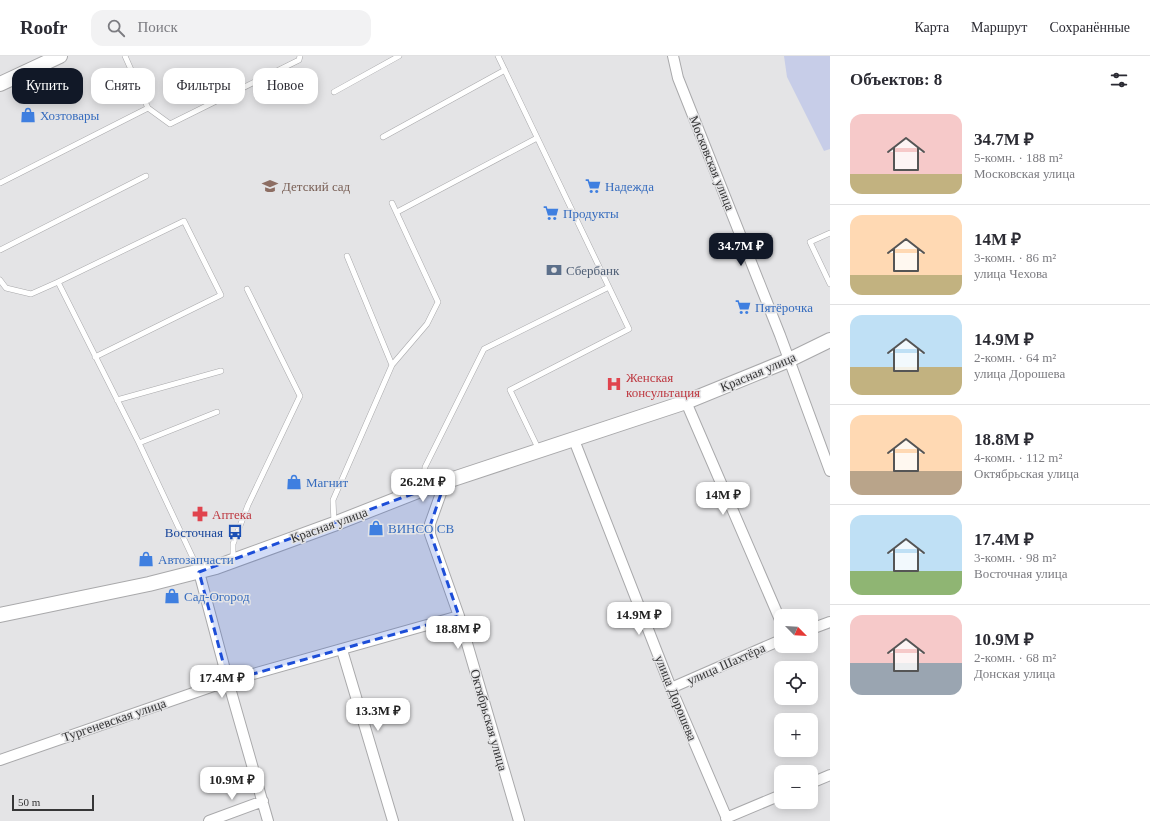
<!DOCTYPE html>
<html lang="ru">
<meta charset="utf-8">
<style>
body{margin:0;font-family:Georgia,serif;background:#f2f2f3;color:#2b2b33;height:100vh;display:flex;flex-direction:column;font-size:15px;white-space:nowrap}
*{box-sizing:border-box;margin:0}
p{font-size:13px;color:#7c7c81}
.icon{flex:none;width:22px;height:22px;fill:none;stroke:currentColor;stroke-width:2;stroke-linecap:round;stroke-linejoin:round}
.map{position:relative;flex:1;overflow:hidden}
.details{display:flex;flex-direction:column;background:#fff;width:320px}
.details>*{flex:none}
.guide{position:absolute;left:12px;top:12px;width:380px;height:36px;display:flex;gap:8px}
.needle{width:26px;rotate:114deg}
.tools{position:absolute;left:774px;top:553px;display:grid;gap:8px}
.tools a{display:grid;place-items:center;width:44px;height:44px;border-radius:8px;background:#fff;box-shadow:0 2px 10px #0003;font-size:20px}
.scale{position:absolute;left:12px;bottom:10px;width:82px;box-sizing:border-box;padding-left:4px;border:2px solid #363637;border-top:0;font-size:11px;line-height:14px;white-space:nowrap;color:#363637;-webkit-text-stroke:3px #e4e4e6;paint-order:stroke}
.price{position:absolute;translate:-50% -34px;padding:0 9px;border-radius:8px;background:#fff;color:#222;font-size:13px;line-height:26px;filter:drop-shadow(0 1px 2px #0008)}
.price::after{content:'';position:absolute;left:50%;top:24px;width:12px;height:9px;margin-left:-6px;background:inherit;clip-path:polygon(0 0,100% 0,50% 100%)}
.price.selected{background:#111827;color:#fff}
ul{padding:0;list-style:none}
li{display:flex;align-items:center;gap:12px;height:100px;padding:0 20px}
li+li{border-top:1px solid #e1e1e2}
li span{display:grid;place-items:center;flex:none;width:112px;height:80px;border-radius:12px;color:#555}
li>.icon{margin-inline-start:auto}
span .icon{width:48px;height:48px;fill:#fffc;stroke-width:1}
li b{font-size:17px}
h2{display:flex;justify-content:space-between;align-items:center;height:48px;padding:0 20px;font-size:17px}
.chip{padding:0 14px;border-radius:12px;background:#fff;box-shadow:0 2px 10px #0003;font-size:14px;line-height:36px}
.chip.selected{background:#111827;color:#fff}
header{display:flex;align-items:center;gap:24px;box-sizing:border-box;height:56px;padding:0 20px;background:#fff;border-bottom:1px solid #e1e1e2}
header strong{font-size:19px}
nav{display:flex;gap:22px;margin-inline-start:auto;font-size:14px}
.search{width:280px;height:36px;background:#f2f2f3;display:flex;align-items:center;gap:10px;box-sizing:border-box;padding:0 14px;border-radius:12px;color:#7c7c81;font-size:15px}
main{display:flex;flex:1;min-height:0}
.map>svg:first-child{display:block}
.green{fill:#c7cde8}
.lines{fill:none;stroke-linecap:round;stroke-linejoin:round}
.lane-casing{stroke:#a9a9ab;stroke-width:6}
.street-casing{stroke:#a9a9ab;stroke-width:12}
.secondary-casing{stroke:#a9a9ab;stroke-width:16}
.lane{stroke:#fff;stroke-width:5}
.street{stroke:#fff;stroke-width:10}
.secondary{stroke:#fff;stroke-width:14}
.marked{fill:#1d4ed8;fill-opacity:0.2;stroke:#1d4ed8;stroke-width:3;stroke-dasharray:8 5;stroke-linejoin:round}
.labels{text-anchor:middle;dominant-baseline:central;stroke-width:3;stroke-linejoin:round;paint-order:stroke}
.shop-label{font-size:13px;fill:#366cbe;stroke:#e4e4e6;text-anchor:start}
.street-label{font-size:13px;fill:#363637;stroke:#e4e4e6}
.education-label{font-size:13px;fill:#785e54;stroke:#e4e4e6;text-anchor:start}
.service-label{font-size:13px;fill:#4e5e75;stroke:#e4e4e6;text-anchor:start}
.health-label{font-size:13px;fill:#be3a42;stroke:#e4e4e6;text-anchor:start}
.transit-label{font-size:13px;fill:#164399;stroke:#e4e4e6;text-anchor:end}
</style>
<header>
<strong>Roofr</strong>
<div class="search"><svg class="icon" aria-label="search" viewBox="0 0 24 24"><circle cx="10" cy="10" r="6"/><path d="M15 15l6 6"/></svg>Поиск</div>
<nav><a>Карта</a><a>Маршрут</a><a>Сохранённые</a></nav>
</header>
<main>
<div class="map">
<svg width="830" height="765" viewBox="0 0 830 765">
<rect width="100%" height="100%" fill="#e4e4e6"/>
<path class="green" d="M784,0h46v93l-6,2 -37,-74z"/>
<g class="lines">
<defs>
<path id="lane" d="M498,0l131,273 -119,61 29,60
M334,36l65,-36
M148,52l22,16 129,-64 1,-4
M383,81l122,-67
M0,127l148,-75 -23,-52
M392,147l46,99 -11,22 -35,41
M397,156l140,-74
M830,177l-20,9 20,42
M0,194l146,-74
M0,224l6,8 25,6 27,-12 81,161 60,128
M58,226l126,-61 37,74 -126,62
M117,344l104,-29
M139,387l78,-31
M423,432l2,-21 59,-118 125,-62
M334,467l-1,-23 59,-135 -45,-109
M233,504v-16l15,-39 52,-109 -53,-107"/>
<path id="street" d="M673,0l5,22 102,257 50,136
M686,346l95,220
M574,384l97,248 57,133
M445,426l-15,42v10l29,82 60,205
M199,516l29,109 40,140
M811,573l19,-7
M342,594l51,171
M671,632l110,-48
M0,704l228,-79 231,-65
M811,727l19,-8
M726,762l55,-23
M209,765l54,-20"/>
<path id="secondary" d="M0,28l60,-28
M0,559l149,-31 67,-17 118,-43 89,-35 263,-87 103,-42 41,-20"/>
</defs>
<use href="#lane" class="lane-casing"/>
<use href="#street" class="street-casing"/>
<use href="#secondary" class="secondary-casing"/>
<use href="#lane" class="lane"/>
<use href="#street" class="street"/>
<use href="#secondary" class="secondary"/>
</g>
<path class="marked" d="M445,426l-16,47 30,87 -231,65 -29,-109z"/>
<defs>
<symbol id="shop-bare" viewBox="-9 -9 18 18"><path d="M-5-2.5h2.3a2.7 3.5 0 0 1 5.4 0H5L5.5 6h-11ZM-1.5-2.5h3a1.5 2.3 0 0 0-3 0Z" fill="#3f7fe0" stroke="#e4e4e6" stroke-width="2.5" paint-order="stroke"/></symbol>
<symbol id="school-bare" viewBox="-9 -9 18 18"><path d="M0-5L7-2L0 1L-7-2ZM-4 1L0 2.5L4 1V4Q0 6-4 4Z" fill="#8d6e63" stroke="#e4e4e6" stroke-width="2.5" paint-order="stroke"/></symbol>
<symbol id="supermarket-bare" viewBox="-9 -9 18 18"><path d="M-6-5.5h2.5l.6 2H6L4.5 2H-2.5L-4.4-4H-6ZM-1.5 3.2a1.3 1.3 0 1 0 .1 0ZM3 3.2a1.3 1.3 0 1 0 .1 0Z" fill="#3f7fe0" stroke="#e4e4e6" stroke-width="2.5" paint-order="stroke"/></symbol>
<symbol id="bank-bare" viewBox="-9 -9 18 18"><path d="M-6-4H6V4H-6ZM0-2.3a2.3 2.3 0 1 0 0 4.6a2.3 2.3 0 1 0 0-4.6Z" fill="#5c6f8a" stroke="#e4e4e6" stroke-width="2.5" paint-order="stroke"/></symbol>
<symbol id="hospital-bare" viewBox="-9 -9 18 18"><path d="M-5-5h3v3.5h4V-5h3V5h-3V1.5h-4V5h-3Z" fill="#e0444e" stroke="#e4e4e6" stroke-width="2.5" paint-order="stroke"/></symbol>
<symbol id="pharmacy-bare" viewBox="-9 -9 18 18"><path d="M-2-6h4v4h4v4h-4v4h-4v-4h-4v-4h4Z" fill="#e0444e" stroke="#e4e4e6" stroke-width="2.5" paint-order="stroke"/></symbol>
<symbol id="bus-bare" viewBox="-9 -9 18 18"><path d="M-5-6H5V4H4V6H2V4H-2V6H-4V4H-5ZM-3.5-4V0h7V-4ZM-3.5 1.2v1.5H-2V1.2ZM2 1.2v1.5H3.5V1.2Z" fill="#1a4fb4" stroke="#e4e4e6" stroke-width="2.5" paint-order="stroke"/></symbol>
</defs>
<g fill-rule="evenodd">
<use href="#shop-bare" x="17" y="48" width="22" height="22"/>
<use href="#school-bare" x="259" y="119" width="22" height="22"/>
<use href="#supermarket-bare" x="582" y="119" width="22" height="22"/>
<use href="#supermarket-bare" x="540" y="146" width="22" height="22"/>
<use href="#bank-bare" x="543" y="203" width="22" height="22"/>
<use href="#supermarket-bare" x="732" y="240" width="22" height="22"/>
<use href="#hospital-bare" x="603" y="317" width="22" height="22"/>
<use href="#shop-bare" x="283" y="415" width="22" height="22"/>
<use href="#pharmacy-bare" x="189" y="447" width="22" height="22"/>
<use href="#shop-bare" x="365" y="461" width="22" height="22"/>
<use href="#bus-bare" x="224" y="465" width="22" height="22"/>
<use href="#shop-bare" x="135" y="492" width="22" height="22"/>
<use href="#shop-bare" x="161" y="529" width="22" height="22"/>
</g>
<g class="labels">
<g class="shop-label">
<text x="40" y="59">Хозтовары</text>
<text x="605" y="130">Надежда</text>
<text x="563" y="157">Продукты</text>
<text x="755" y="251">Пятёрочка</text>
<text x="306" y="426">Магнит</text>
<text x="388" y="472">ВИНСО СВ</text>
<text x="158" y="503">Автозапчасти</text>
<text x="184" y="540">Сад-Огород</text>
</g>
<g class="street-label">
<text transform="translate(712 107) rotate(68)">Московская улица</text>
<text transform="translate(758 316) rotate(-23)">Красная улица</text>
<text transform="translate(329 469) rotate(-20)">Красная улица</text>
<text transform="translate(726 608) rotate(-24)">улица Шахтёра</text>
<text transform="translate(676 642) rotate(68)">улица Дорошева</text>
<text transform="translate(114 664) rotate(-19)">Тургеневская улица</text>
<text transform="translate(489 664) rotate(74)">Октябрьская улица</text>
</g>
<g class="education-label">
<text x="282" y="130">Детский сад</text>
</g>
<g class="service-label">
<text x="566" y="214">Сбербанк</text>
</g>
<g class="health-label">
<text x="626" y="321">Женская<tspan x="626" dy="15">консультация</tspan></text>
<text x="212" y="458">Аптека</text>
</g>
<g class="transit-label">
<text x="223" y="476">Восточная</text>
</g>
</g>
</svg>
<div class="tools">
<a><svg class="needle" viewBox="-14 -14 28 28"><path d="M0-13l5 13h-10z" fill="#e53935"/><path d="M0 13l5-13h-10z" fill="#7c7c81"/></svg></a>
<a><svg class="icon" aria-label="locate" viewBox="0 0 24 24"><circle cx="12" cy="12" r="6"/><path d="M12 2v4M12 18v4M2 12h4M18 12h4"/></svg></a>
<a>+</a>
<a>−</a>
</div>
<div class="scale">50 m</div>
<b class="price selected" style="left:741px;top:211px">34.7M ₽</b>
<b class="price" style="left:423px;top:447px">26.2M ₽</b>
<b class="price" style="left:723px;top:460px">14M ₽</b>
<b class="price" style="left:639px;top:580px">14.9M ₽</b>
<b class="price" style="left:458px;top:594px">18.8M ₽</b>
<b class="price" style="left:222px;top:643px">17.4M ₽</b>
<b class="price" style="left:378px;top:676px">13.3M ₽</b>
<b class="price" style="left:232px;top:745px">10.9M ₽</b>
<div class="guide">
<a class="chip selected">Купить</a>
<a class="chip">Снять</a>
<a class="chip">Фильтры</a>
<a class="chip">Новое</a>
</div>
</div>
<section class="details">
<h2>Объектов: 8<svg class="icon" aria-label="filters" viewBox="0 0 24 24"><path d="M4 7h16M4 17h16"/><circle cx="9" cy="7" r="2"/><circle cx="15" cy="17" r="2"/></svg></h2>
<ul>
<li><span style="background:linear-gradient(#f6c9c9 75%,#c2b280 0)"><svg class="icon" aria-label="home" viewBox="0 0 24 24"><path d="M3 11l9-7 9 7M6 9v11h12V9"/></svg></span><div><b>34.7M ₽</b><p>5-комн. · 188 m²</p><p>Московская улица</p></div></li>
<li><span style="background:linear-gradient(#ffd9b3 75%,#c2b280 0)"><svg class="icon" aria-label="home" viewBox="0 0 24 24"><path d="M3 11l9-7 9 7M6 9v11h12V9"/></svg></span><div><b>14M ₽</b><p>3-комн. · 86 m²</p><p>улица Чехова</p></div></li>
<li><span style="background:linear-gradient(#bfe0f5 65%,#c2b280 0)"><svg class="icon" aria-label="home" viewBox="0 0 24 24"><path d="M3 11l9-7 9 7M6 9v11h12V9"/></svg></span><div><b>14.9M ₽</b><p>2-комн. · 64 m²</p><p>улица Дорошева</p></div></li>
<li><span style="background:linear-gradient(#ffd9b3 70%,#b9a48a 0)"><svg class="icon" aria-label="home" viewBox="0 0 24 24"><path d="M3 11l9-7 9 7M6 9v11h12V9"/></svg></span><div><b>18.8M ₽</b><p>4-комн. · 112 m²</p><p>Октябрьская улица</p></div></li>
<li><span style="background:linear-gradient(#bfe0f5 70%,#8fb573 0)"><svg class="icon" aria-label="home" viewBox="0 0 24 24"><path d="M3 11l9-7 9 7M6 9v11h12V9"/></svg></span><div><b>17.4M ₽</b><p>3-комн. · 98 m²</p><p>Восточная улица</p></div></li>
<li><span style="background:linear-gradient(#f6c9c9 60%,#9aa5b1 0)"><svg class="icon" aria-label="home" viewBox="0 0 24 24"><path d="M3 11l9-7 9 7M6 9v11h12V9"/></svg></span><div><b>10.9M ₽</b><p>2-комн. · 68 m²</p><p>Донская улица</p></div></li>
</ul>
</section>
</main>
